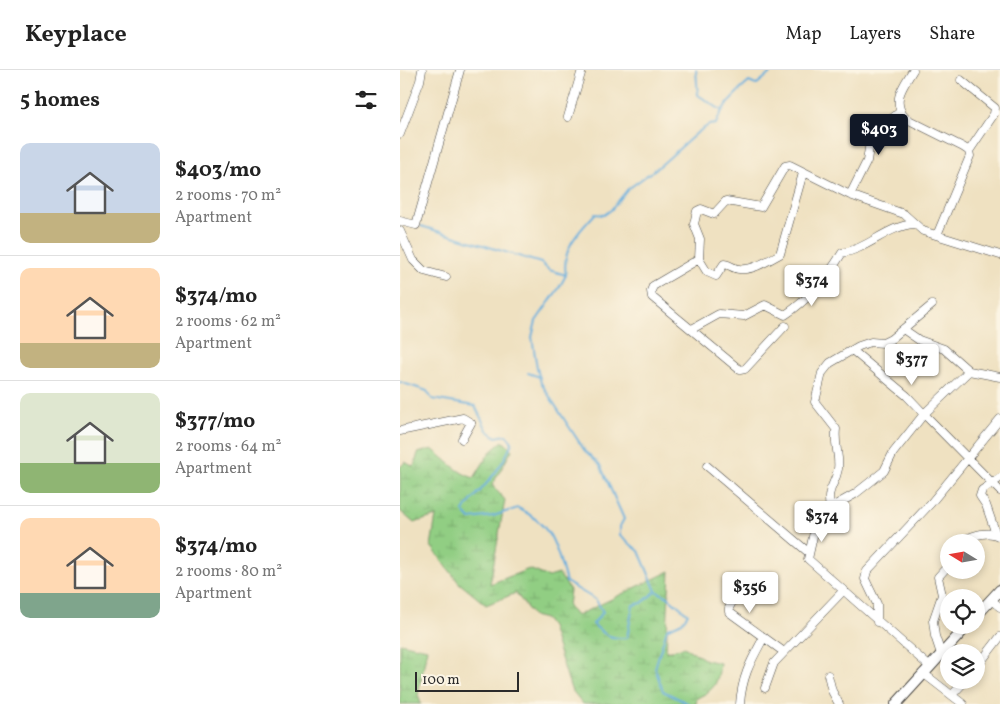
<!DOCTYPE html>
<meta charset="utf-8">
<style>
body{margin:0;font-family:Vollkorn,serif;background:#f6f6f6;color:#222;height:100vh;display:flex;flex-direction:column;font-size:19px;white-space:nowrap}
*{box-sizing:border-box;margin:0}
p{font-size:16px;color:#767676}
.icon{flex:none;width:28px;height:28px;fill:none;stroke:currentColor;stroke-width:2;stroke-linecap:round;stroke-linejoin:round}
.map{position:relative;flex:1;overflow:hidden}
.panel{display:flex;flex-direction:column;background:#fff;width:400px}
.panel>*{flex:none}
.needle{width:32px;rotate:281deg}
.buttons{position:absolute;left:540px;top:464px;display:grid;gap:10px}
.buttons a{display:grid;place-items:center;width:45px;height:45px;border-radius:50%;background:#fff;box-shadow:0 2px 8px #0003;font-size:25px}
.scale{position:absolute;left:15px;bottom:12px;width:104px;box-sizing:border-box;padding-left:5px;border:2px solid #2b2b2b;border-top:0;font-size:14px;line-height:18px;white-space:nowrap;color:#2b2b2b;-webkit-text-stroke:4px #fcf5e5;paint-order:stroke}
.price{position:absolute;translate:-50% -42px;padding:0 11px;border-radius:5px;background:#fff;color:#222;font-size:16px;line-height:32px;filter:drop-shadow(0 1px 2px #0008)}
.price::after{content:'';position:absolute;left:50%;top:30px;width:15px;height:11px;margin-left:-8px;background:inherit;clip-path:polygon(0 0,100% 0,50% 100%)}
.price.on{background:#111827;color:#fff}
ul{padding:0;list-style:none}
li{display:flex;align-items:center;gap:15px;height:125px;padding:0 20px}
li+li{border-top:1px solid #e0e0e0}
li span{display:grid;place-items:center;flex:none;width:140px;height:100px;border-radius:10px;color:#555}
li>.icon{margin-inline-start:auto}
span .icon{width:60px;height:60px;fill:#fffc;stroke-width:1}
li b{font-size:21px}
h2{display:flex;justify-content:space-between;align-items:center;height:60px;padding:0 20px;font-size:21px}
header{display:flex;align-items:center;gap:30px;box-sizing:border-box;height:70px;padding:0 25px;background:#fff;border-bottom:1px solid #e0e0e0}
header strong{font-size:24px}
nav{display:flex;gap:28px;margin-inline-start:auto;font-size:18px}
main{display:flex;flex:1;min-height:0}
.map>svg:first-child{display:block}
.wetland{fill:url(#wetland-marsh);stroke:#5e7c57}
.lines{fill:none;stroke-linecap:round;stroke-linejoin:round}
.stream{stroke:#66aedd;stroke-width:2}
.minor-casing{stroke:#484642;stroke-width:9}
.tertiary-casing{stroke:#484642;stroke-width:12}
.minor{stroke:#fff;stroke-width:8}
.tertiary{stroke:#fff;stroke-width:10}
</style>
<header>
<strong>Keyplace</strong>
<nav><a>Map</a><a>Layers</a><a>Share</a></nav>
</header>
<main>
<section class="panel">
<h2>5 homes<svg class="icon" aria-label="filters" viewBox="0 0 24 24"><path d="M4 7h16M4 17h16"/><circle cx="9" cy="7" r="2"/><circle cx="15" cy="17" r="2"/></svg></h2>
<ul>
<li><span style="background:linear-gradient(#c9d6e8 70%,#c2b280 0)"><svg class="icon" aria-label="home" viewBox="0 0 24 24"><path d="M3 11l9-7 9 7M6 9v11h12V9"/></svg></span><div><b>$403/mo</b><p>2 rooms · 70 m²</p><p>Apartment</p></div></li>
<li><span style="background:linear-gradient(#ffd9b3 75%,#c2b280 0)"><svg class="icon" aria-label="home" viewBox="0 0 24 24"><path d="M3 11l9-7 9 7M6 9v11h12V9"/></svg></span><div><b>$374/mo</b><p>2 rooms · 62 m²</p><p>Apartment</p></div></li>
<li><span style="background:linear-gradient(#dfe7d0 70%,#8fb573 0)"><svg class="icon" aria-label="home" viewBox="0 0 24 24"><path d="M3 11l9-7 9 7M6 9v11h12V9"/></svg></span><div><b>$377/mo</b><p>2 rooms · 64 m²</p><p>Apartment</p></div></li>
<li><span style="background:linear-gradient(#ffd9b3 75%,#7fa58c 0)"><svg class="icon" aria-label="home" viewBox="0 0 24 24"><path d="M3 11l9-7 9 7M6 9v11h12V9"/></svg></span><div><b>$374/mo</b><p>2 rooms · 80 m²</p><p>Apartment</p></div></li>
</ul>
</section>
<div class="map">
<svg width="600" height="634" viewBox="0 0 600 634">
<defs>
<pattern id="wetland-marsh" width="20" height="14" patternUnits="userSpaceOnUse" patternTransform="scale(1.25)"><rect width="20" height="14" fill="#91ce83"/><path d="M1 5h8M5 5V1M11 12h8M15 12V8" fill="none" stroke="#7db171"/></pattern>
</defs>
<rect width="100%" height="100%" fill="#fcf5e5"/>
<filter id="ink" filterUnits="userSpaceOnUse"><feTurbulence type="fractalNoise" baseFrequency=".02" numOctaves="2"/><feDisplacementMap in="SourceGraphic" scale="10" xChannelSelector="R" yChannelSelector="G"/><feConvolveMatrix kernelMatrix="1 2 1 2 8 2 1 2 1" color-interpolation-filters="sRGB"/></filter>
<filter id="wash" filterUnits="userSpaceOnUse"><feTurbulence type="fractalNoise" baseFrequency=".0096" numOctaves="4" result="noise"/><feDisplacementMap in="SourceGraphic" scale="20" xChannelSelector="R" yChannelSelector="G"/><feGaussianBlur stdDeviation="1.12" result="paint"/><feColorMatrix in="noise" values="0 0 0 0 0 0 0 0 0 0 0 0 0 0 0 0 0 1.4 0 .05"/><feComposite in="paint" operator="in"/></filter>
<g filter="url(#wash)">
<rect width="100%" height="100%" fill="#efe1c1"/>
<path class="wetland" d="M103,371l9,9 -20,35 13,15 -15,84 39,-15 20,8 10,-3 11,16 -2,16 8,10 94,-45 -4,81 18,-5 22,13 14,3c-2,20 -5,27 -23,35l-1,6h-113l-12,-15 -20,-62 -6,-8 -12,-3 -17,-23 -30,12 -27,-22 -28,-37 5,-30 -22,7 -14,-12v-44l5,-5 9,5 4,-14 14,-4c15,11 25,24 42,29l16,-26z
M0,573l27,6 -9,46 3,9h-21z"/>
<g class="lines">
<path class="stream" d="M296,0l2,25 23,15
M21,156l120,37 8,7 17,5 -7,13 -23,33 -4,16 5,31 4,15 21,33 23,35 15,14 24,54 -4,7v10l19,15 17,40 12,6 20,17 -6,8 -15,7 -12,39 8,23 26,13
M166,205c-5,-26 13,-44 29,-61l9,1 7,-5 17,-21 33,-24 37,-33 11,-7 7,-1c6,-18 19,-30 33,-42l7,3 18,-15
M128,303l12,4
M0,312l27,9 5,8 43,7 12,24 9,7 10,-2 6,7c-10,29 -31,46 -49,69l7,8 23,-3 25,-8c36,18 38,39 48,74l30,18 7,12 -10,12c11,11 18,15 34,14l6,-33 9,-2 14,-12"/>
</g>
</g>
<g filter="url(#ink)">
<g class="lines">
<defs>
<path id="minor" d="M513,0c-10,17 -22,30 -8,48l58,29 6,4 1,5 -33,79
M561,10l34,28 -1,6 -25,37
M168,47l14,-47
M0,64l20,-53 2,-11
M450,125l17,-34 4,-26 29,-23
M0,151l16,4 44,-155
M0,161l13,29 11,11 22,6
M299,189l8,13 9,4 8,-12c5,0 9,5 15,5 13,2 30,-9 41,-15l23,-81
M385,256l-40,43 -5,1 -88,-73 -1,-6 2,-5 46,-27 1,-20 -6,-15 3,-13 4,-2 13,5 12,-13 35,6 24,-41 5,-1 60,30 54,19 19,17 77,24
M292,259l27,-15 25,2 21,-11 20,10c23,-15 43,-39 57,-62 26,-4 45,-27 72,-29
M503,259l16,11 25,9 25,22 31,6
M452,280l55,46 17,18 45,-43
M0,361l63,-13 8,5 -9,16
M307,396l101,86
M430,438c-4,-20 5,-22 8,-39 2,-12 -4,-24 -2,-40l-21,-27 7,-29 8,-10 29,-17 12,-4 12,1 8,-4 41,-34
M596,464l-10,-29 -6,-9 2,-6 18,-12
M557,472c12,-4 30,-13 41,-6
M549,480v2
M334,508l6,9 -11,21v4l55,40
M591,530l9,7
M477,552v-18l-12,-25 2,-8 64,-68 69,-84
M541,584l-6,-18 -2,-15 9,-26 -4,-18 9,-10 2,-7
M529,596l-121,-107 6,-27 16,-24 25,-14 29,-23 9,-18 31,-39 76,77
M576,598l24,-31
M523,603l40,31
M428,605l4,16 7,13
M365,618l9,-25 70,-73
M552,625l14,-15
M340,634c2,-28 11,-43 24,-67"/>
<path id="tertiary" d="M576,546l24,-26
M496,634l72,-79"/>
</defs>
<use href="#minor" class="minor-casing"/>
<use href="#tertiary" class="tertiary-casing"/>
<use href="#minor" class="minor"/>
<use href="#tertiary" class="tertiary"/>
</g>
</g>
</svg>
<div class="buttons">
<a><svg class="needle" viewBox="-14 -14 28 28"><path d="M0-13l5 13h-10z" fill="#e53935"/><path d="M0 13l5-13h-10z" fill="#767676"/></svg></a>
<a><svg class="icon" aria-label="locate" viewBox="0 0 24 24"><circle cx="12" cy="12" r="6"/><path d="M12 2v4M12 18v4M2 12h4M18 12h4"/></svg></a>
<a><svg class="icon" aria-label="layers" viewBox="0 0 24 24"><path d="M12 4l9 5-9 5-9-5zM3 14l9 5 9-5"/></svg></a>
</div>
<div class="scale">100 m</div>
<b class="price on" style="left:479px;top:86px">$403</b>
<b class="price" style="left:412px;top:237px">$374</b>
<b class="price" style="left:512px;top:316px">$377</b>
<b class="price" style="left:422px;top:473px">$374</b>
<b class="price" style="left:350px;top:544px">$356</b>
</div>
</main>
